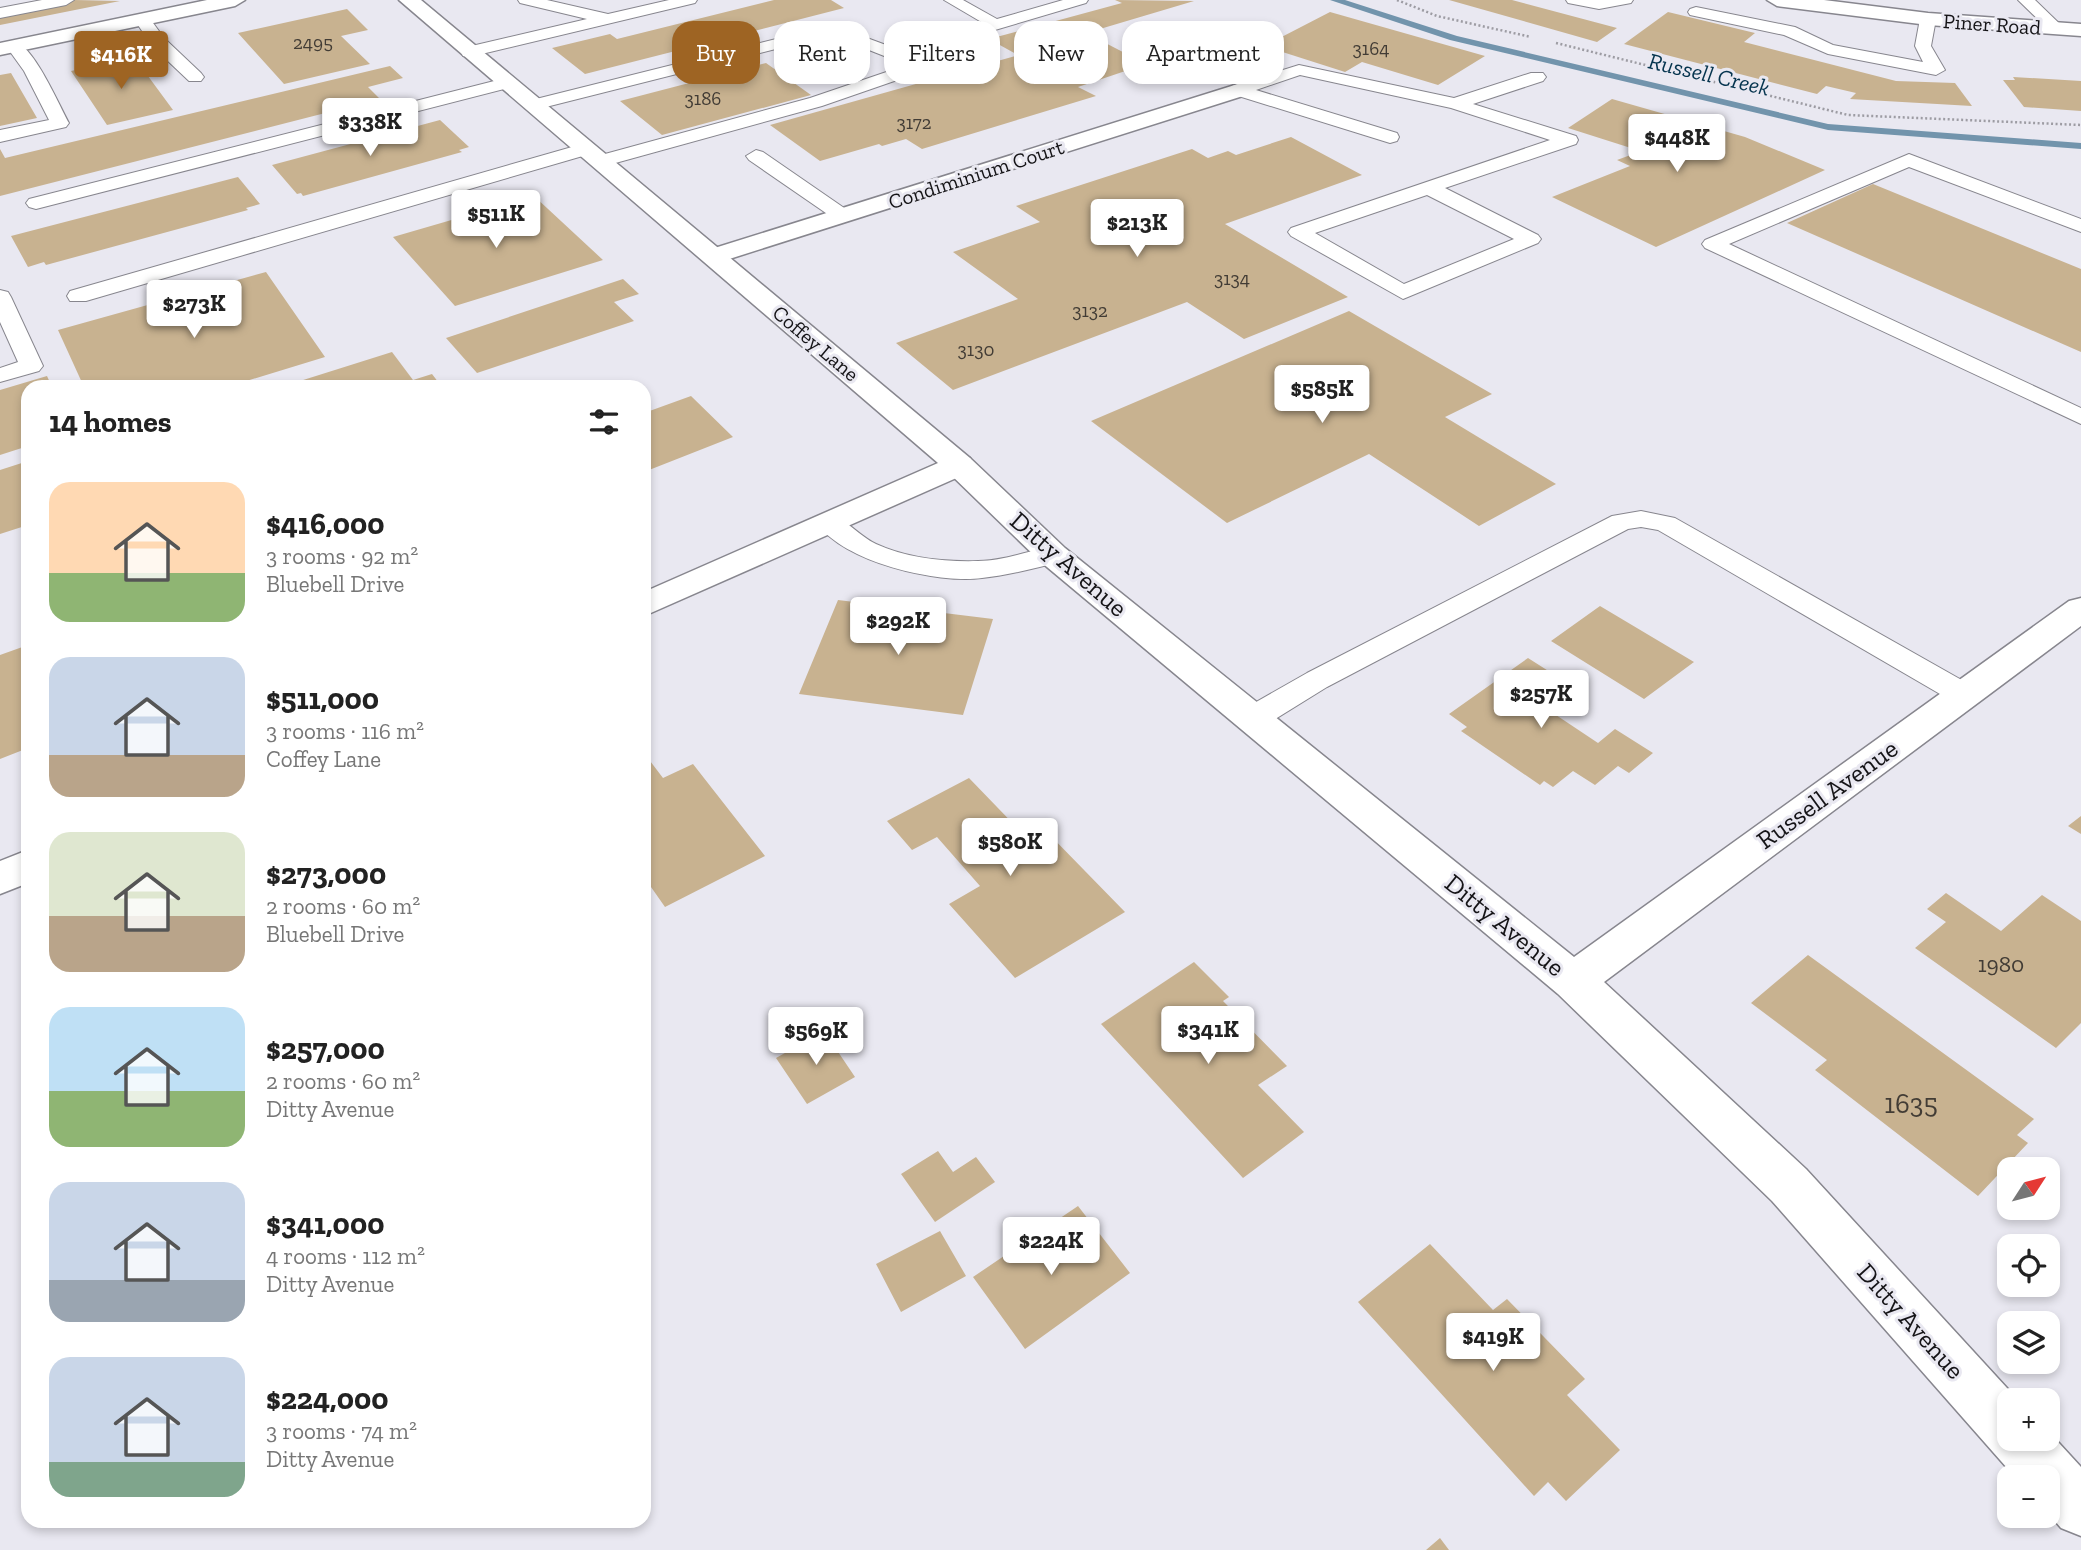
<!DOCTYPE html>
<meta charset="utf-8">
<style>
body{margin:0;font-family:"Zilla Slab",serif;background:#f2f2f2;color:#222;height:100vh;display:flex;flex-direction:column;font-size:26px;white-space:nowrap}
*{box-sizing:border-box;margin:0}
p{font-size:23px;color:#767676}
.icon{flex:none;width:38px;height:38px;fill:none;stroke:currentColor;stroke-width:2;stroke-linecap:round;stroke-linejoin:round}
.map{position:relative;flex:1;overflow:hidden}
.side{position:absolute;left:21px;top:380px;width:630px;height:1148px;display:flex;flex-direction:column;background:#fff;border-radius:21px;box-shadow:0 4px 10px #0003}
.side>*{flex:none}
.hud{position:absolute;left:672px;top:21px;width:665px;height:63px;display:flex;gap:14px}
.needle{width:46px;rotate:54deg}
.tools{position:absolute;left:1997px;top:1157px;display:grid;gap:14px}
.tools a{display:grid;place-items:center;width:63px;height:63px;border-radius:14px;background:#fff;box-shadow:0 4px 10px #0003;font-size:35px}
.price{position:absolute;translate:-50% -60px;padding:0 16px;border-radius:7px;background:#fff;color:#222;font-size:23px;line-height:46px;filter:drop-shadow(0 2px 4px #0008)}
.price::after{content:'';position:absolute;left:50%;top:42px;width:21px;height:16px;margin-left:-10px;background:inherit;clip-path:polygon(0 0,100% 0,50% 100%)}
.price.selected{background:#9e6423;color:#fff}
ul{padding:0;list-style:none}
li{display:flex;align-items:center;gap:21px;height:175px;padding:0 28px}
li span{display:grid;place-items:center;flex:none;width:196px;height:140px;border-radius:21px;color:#555}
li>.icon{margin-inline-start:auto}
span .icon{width:84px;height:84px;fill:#fffc;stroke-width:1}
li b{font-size:30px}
h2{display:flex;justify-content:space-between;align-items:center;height:84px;padding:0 28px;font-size:30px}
.tag{padding:0 24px;border-radius:21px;background:#fff;box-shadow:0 4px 10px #0003;font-size:24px;line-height:63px}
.tag.selected{background:#9e6423;color:#fff}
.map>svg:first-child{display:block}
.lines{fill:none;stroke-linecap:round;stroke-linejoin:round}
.stream{fill:#7294ac;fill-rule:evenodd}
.building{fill:#c8b290}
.service-casing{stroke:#87868e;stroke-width:2}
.minor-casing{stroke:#87868e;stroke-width:3}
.tertiary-casing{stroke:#87868e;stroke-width:3}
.secondary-casing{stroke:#87868e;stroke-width:3}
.path{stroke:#9d9ca3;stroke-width:2.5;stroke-dasharray:2 2.5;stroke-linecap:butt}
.service{fill:#fff;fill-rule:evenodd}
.minor{fill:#fff;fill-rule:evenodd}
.tertiary{fill:#fff;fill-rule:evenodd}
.secondary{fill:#fff;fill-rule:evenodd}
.labels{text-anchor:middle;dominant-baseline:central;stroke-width:6;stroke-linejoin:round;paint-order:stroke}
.far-number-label{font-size:19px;fill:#423c35}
.far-street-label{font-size:21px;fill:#151417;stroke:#e9e8f1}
.far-water-label{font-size:23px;font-style:italic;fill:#05344e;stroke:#e9e8f1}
.number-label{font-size:23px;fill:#423c35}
.street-label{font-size:26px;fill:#151417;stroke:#e9e8f1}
.near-number-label{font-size:28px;fill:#423c35}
</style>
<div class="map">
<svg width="2081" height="1550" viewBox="0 0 2081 1550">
<rect width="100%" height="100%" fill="#e9e8f1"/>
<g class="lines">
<path class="stream" d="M1330,0h15l112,36 371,88 253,19v6l-253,-19 -378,-90z"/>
</g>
<path class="building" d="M75,0l45,1 -120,24v-10z
M774,0h57l13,8 -259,66 -33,-26 58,-14 7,5z
M1115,0l79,1 -178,53 -27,-15 133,-36z
M1449,0h63l105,28 -20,14z
M347,9l21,21 -27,6 29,28 -86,20 -46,-51z
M1330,12l155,44 -47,29 -76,-23 -17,10 -81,-26z
M1668,12l87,21 -11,9 152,39 59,2 17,23 -122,-7 6,-6 -30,-7 -9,8 -193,-50z
M1090,35l56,29 -68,23 18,9 -174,53 -16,-10 -24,7 -3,-2 -59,17 -50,-36z
M134,57l39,53 -66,15 -36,-54z
M766,63l45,32 -149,40 -42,-34z
M390,66l13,12 -35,9 12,12 -380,97v-47l5,9z
M11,73l26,45 -37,8v-51z
M2013,77l68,4v30l-57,-4 -21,-27h12z
M1612,99l133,38 80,33 -169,77 -104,-50 78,-31 -13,-6 19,-7 14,6 6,-3 -88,-28z
M440,120l29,27 -10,3 3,2 -159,44 -2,-3 -4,1 -25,-29z
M1291,137l71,38 -137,49 123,73 -104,42 -57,-37 -234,88 -57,-47 122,-44 -65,-47 87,-30 -24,-16 176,-57 16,9 20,-7 8,4z
M238,177l22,27 -14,4 2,2 -202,55 -2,-3 -16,5 -17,-31z
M1873,184l208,85v83l-294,-129z
M534,196l69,64 -148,46 -62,-69z
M266,272l59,85 -98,30h-143l-26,-57z
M623,279l16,15 -25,8 20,19 -157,52 -31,-35z
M1349,311l143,83 -47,23 111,67 -77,42 -110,-72 -142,69 -136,-102z
M392,352l21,28 19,-6 10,13h-161z
M47,376l5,11h-24v59l-28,9v-65z
M691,396l42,41 -89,35v-59z
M28,461v64l-28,9v-64z
M838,600l155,19 -30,96 -164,-21z
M1600,606l94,56 -50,37 -93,-58z
M28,645v103l-28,11v-104z
M1528,658l44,28 -28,21 54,36 17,-14 38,24 -24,20 -11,-7 -23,19 -22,-14 -20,16 -9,-6 -4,4 -79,-54 6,-4 -18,-13z
M644,753l19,25 30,-14 72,92 -100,51 -21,-30z
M969,778l58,60 17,-9 81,83 -110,66 -66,-74 31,-18 -43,-49 -25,13 -25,-29z
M2081,816v18l-13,-8z
M1946,893l55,38 41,-36 39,26v102l-25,25 -141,-100 31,-26 -19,-13z
M1808,955l226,164 -17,16 11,8 -50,53 -163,-126 12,-10 -76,-57z
M1194,962l35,35 -6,4 64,65 -29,19 46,47 -61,46 -142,-154z
M824,1031l31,46 -48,27 -31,-46z
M938,1151l15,21 23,-15 19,25 -60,40 -34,-48z
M1078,1206l52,67 -105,76 -52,-72z
M940,1231l26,45 -65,36 -25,-48z
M1430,1244l63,66 14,-11 78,80 -18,16 53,55 -54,51 -18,-19 -14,14 -176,-194z
M1440,1538l9,12h-23z"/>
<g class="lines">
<defs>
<path id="service" d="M42,0h32l-8,5 -66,13v-10z
M518,0h29l61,14 61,-14h28l-2,3 -226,54 -6,-1 -2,-4 2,-4 124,-29 -67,-16z
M944,0h19l34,19 66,-19h25l-2,3 -91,27z
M1566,0h67l-2,3 -32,6 -31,-6z
M2018,0h17l30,29 -8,5 -6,-2z
M1696,7l99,20 38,18 90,17 -8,-16 5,-27 2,-3h12l2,3 -5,27 14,24 -9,5 -108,-21 -44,-19 -94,-20 -2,-3 2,-3z
M142,14l6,2 16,22 37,35 3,4 -3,4h-12l-37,-35 -18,-27z
M832,25l97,36 3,4 -3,4 -107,37 -221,61 -7,-2 -3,-4 3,-4 216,-59 97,-33 -76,-30 -297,75 -9,-5 3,-4z
M14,41c20,5 45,64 55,82l-3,4 -66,15v-12l49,-10 -25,-49 -18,-25z
M1299,65l155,33 77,-25h12l3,4 -3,4 -70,23 103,32 2,4 -2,4 -131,44 93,47 3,4 -3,4 -135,56 -112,-63 -3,-4 3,-4 259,-88 -99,-32 -151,-33 -44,15 141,43 2,4 -2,4 -7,2 -158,-49 -3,-4 3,-4zM1427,195l87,44 -110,45 -89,-51z
M506,78l9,5 -3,4 -476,122 -7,-2 -3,-4 3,-4z
M586,143l9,6 -2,4 -507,148h-16l-3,-5 3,-5z
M756,150l7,2 87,60 3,4 -3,4h-14l-87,-60 -3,-4z
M1909,154l172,65v13l-172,-65 -180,77 352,164v16l-376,-176 -3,-4 3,-4z
M0,290l8,2 3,5 32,69 -4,5 -39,11v-14l18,-6 -18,-40z
M1641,511l34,7 299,169 4,7 -4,7 -11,3 -11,-3 -294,-171 -17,-3 -13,2 -301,158 -63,39 -11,3 -11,-3 -4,-8 4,-8 65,-37 305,-157z
M830,515c18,5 29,21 46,29 30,14 69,18 102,17 24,0 51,-10 75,-15l10,3 4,6 -4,6c-26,7 -54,14 -81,17 -45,6 -139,-16 -165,-55l4,-6z"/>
<path id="minor" d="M207,0h38l-10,6 -235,49v-12z
M1238,84l8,1 3,5 -3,5 -523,166 -9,3 -9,-3 -4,-5 4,-5z
M959,456l11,2 95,90 509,409 495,-356 12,-3v28l-477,356 202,187 212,231h-9v38h39v-7l33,36v69l-20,-8 -13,-15v-36h-33l-243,-276 -214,-207 -517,-432 -93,-90 -4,-7 4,-7z"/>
<path id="tertiary" d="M399,0h22l549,458 4,7 -4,7 -326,144v-24l294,-129z
M28,850v33l-28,11v-33z"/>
<path id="secondary" d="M1767,0h57l104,13 153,11v12l-153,-11 -151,-19z"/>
</defs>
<use href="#service" class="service-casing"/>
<use href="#minor" class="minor-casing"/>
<use href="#tertiary" class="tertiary-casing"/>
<use href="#secondary" class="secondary-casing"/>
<path class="path" d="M1397,0l40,16 94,21
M1556,43l292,72 233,10"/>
<use href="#service" class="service"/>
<use href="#minor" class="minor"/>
<use href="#tertiary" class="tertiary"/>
<use href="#secondary" class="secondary"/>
</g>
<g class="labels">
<g class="far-number-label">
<text x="313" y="42">2495</text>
<text x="1371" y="48">3164</text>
<text x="703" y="98">3186</text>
<text x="914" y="122">3172</text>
<text x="1232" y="278">3134</text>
<text x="1090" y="310">3132</text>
<text x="976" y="349">3130</text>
</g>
<g class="far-street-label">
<text transform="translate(1992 24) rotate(4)">Piner Road</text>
<text transform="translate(976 174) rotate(-18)">Condiminium Court</text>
<text transform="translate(816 343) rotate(40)">Coffey Lane</text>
</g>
<g class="far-water-label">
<text transform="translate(1709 74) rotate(13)">Russell Creek</text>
</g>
<g class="number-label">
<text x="2001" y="964">1980</text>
</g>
<g class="street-label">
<text transform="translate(1069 564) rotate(41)">Ditty Avenue</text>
<text transform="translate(1827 794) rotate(-36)">Russell Avenue</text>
<text transform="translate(1505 925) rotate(39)">Ditty Avenue</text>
<text transform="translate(1911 1321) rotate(48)">Ditty Avenue</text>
</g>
<g class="near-number-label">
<text x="1911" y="1103">1635</text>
</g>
</g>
</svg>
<div class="tools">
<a><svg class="needle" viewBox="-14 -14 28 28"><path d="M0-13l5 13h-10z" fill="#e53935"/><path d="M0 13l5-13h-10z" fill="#767676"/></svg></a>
<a><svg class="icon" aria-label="locate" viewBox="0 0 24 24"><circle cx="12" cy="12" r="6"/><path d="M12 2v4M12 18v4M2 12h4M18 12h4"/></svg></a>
<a><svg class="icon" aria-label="layers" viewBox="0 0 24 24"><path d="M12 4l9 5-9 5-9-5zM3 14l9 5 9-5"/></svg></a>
<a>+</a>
<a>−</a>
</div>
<b class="price selected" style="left:121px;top:91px">$416K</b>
<b class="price" style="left:370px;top:158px">$338K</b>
<b class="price" style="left:1677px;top:174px">$448K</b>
<b class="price" style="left:496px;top:250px">$511K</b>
<b class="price" style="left:1137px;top:259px">$213K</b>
<b class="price" style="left:194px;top:340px">$273K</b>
<b class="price" style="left:1322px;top:425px">$585K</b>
<b class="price" style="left:898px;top:657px">$292K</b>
<b class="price" style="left:1541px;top:730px">$257K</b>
<b class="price" style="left:1010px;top:878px">$580K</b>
<b class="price" style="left:1208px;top:1066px">$341K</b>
<b class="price" style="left:816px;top:1067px">$569K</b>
<b class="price" style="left:1051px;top:1277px">$224K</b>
<b class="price" style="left:1493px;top:1373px">$419K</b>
<div class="hud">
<a class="tag selected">Buy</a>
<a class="tag">Rent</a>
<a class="tag">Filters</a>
<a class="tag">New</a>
<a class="tag">Apartment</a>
</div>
<section class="side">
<h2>14 homes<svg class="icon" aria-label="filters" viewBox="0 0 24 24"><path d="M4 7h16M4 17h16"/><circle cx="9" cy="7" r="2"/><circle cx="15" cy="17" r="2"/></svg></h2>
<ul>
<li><span style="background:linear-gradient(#ffd9b3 65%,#8fb573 0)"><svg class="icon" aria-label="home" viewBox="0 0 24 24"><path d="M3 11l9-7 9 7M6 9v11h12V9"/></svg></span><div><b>$416,000</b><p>3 rooms · 92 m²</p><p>Bluebell Drive</p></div></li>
<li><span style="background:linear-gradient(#c9d6e8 70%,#b9a48a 0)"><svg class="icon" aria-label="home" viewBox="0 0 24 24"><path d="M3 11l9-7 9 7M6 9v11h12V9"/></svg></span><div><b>$511,000</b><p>3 rooms · 116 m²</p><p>Coffey Lane</p></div></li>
<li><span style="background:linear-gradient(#dfe7d0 60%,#b9a48a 0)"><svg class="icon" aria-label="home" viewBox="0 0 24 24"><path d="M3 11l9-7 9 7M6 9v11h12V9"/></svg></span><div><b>$273,000</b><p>2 rooms · 60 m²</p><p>Bluebell Drive</p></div></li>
<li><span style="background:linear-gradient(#bfe0f5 60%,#8fb573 0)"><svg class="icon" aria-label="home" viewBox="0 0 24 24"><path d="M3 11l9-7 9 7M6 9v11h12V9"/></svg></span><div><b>$257,000</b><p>2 rooms · 60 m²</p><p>Ditty Avenue</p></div></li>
<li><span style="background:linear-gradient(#c9d6e8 70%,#9aa5b1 0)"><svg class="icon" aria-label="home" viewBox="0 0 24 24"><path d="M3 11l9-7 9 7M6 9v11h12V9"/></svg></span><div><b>$341,000</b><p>4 rooms · 112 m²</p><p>Ditty Avenue</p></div></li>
<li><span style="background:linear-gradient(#c9d6e8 75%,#7fa58c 0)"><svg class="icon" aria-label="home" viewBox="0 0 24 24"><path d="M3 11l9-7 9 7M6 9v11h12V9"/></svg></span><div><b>$224,000</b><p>3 rooms · 74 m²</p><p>Ditty Avenue</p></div></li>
</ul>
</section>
</div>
